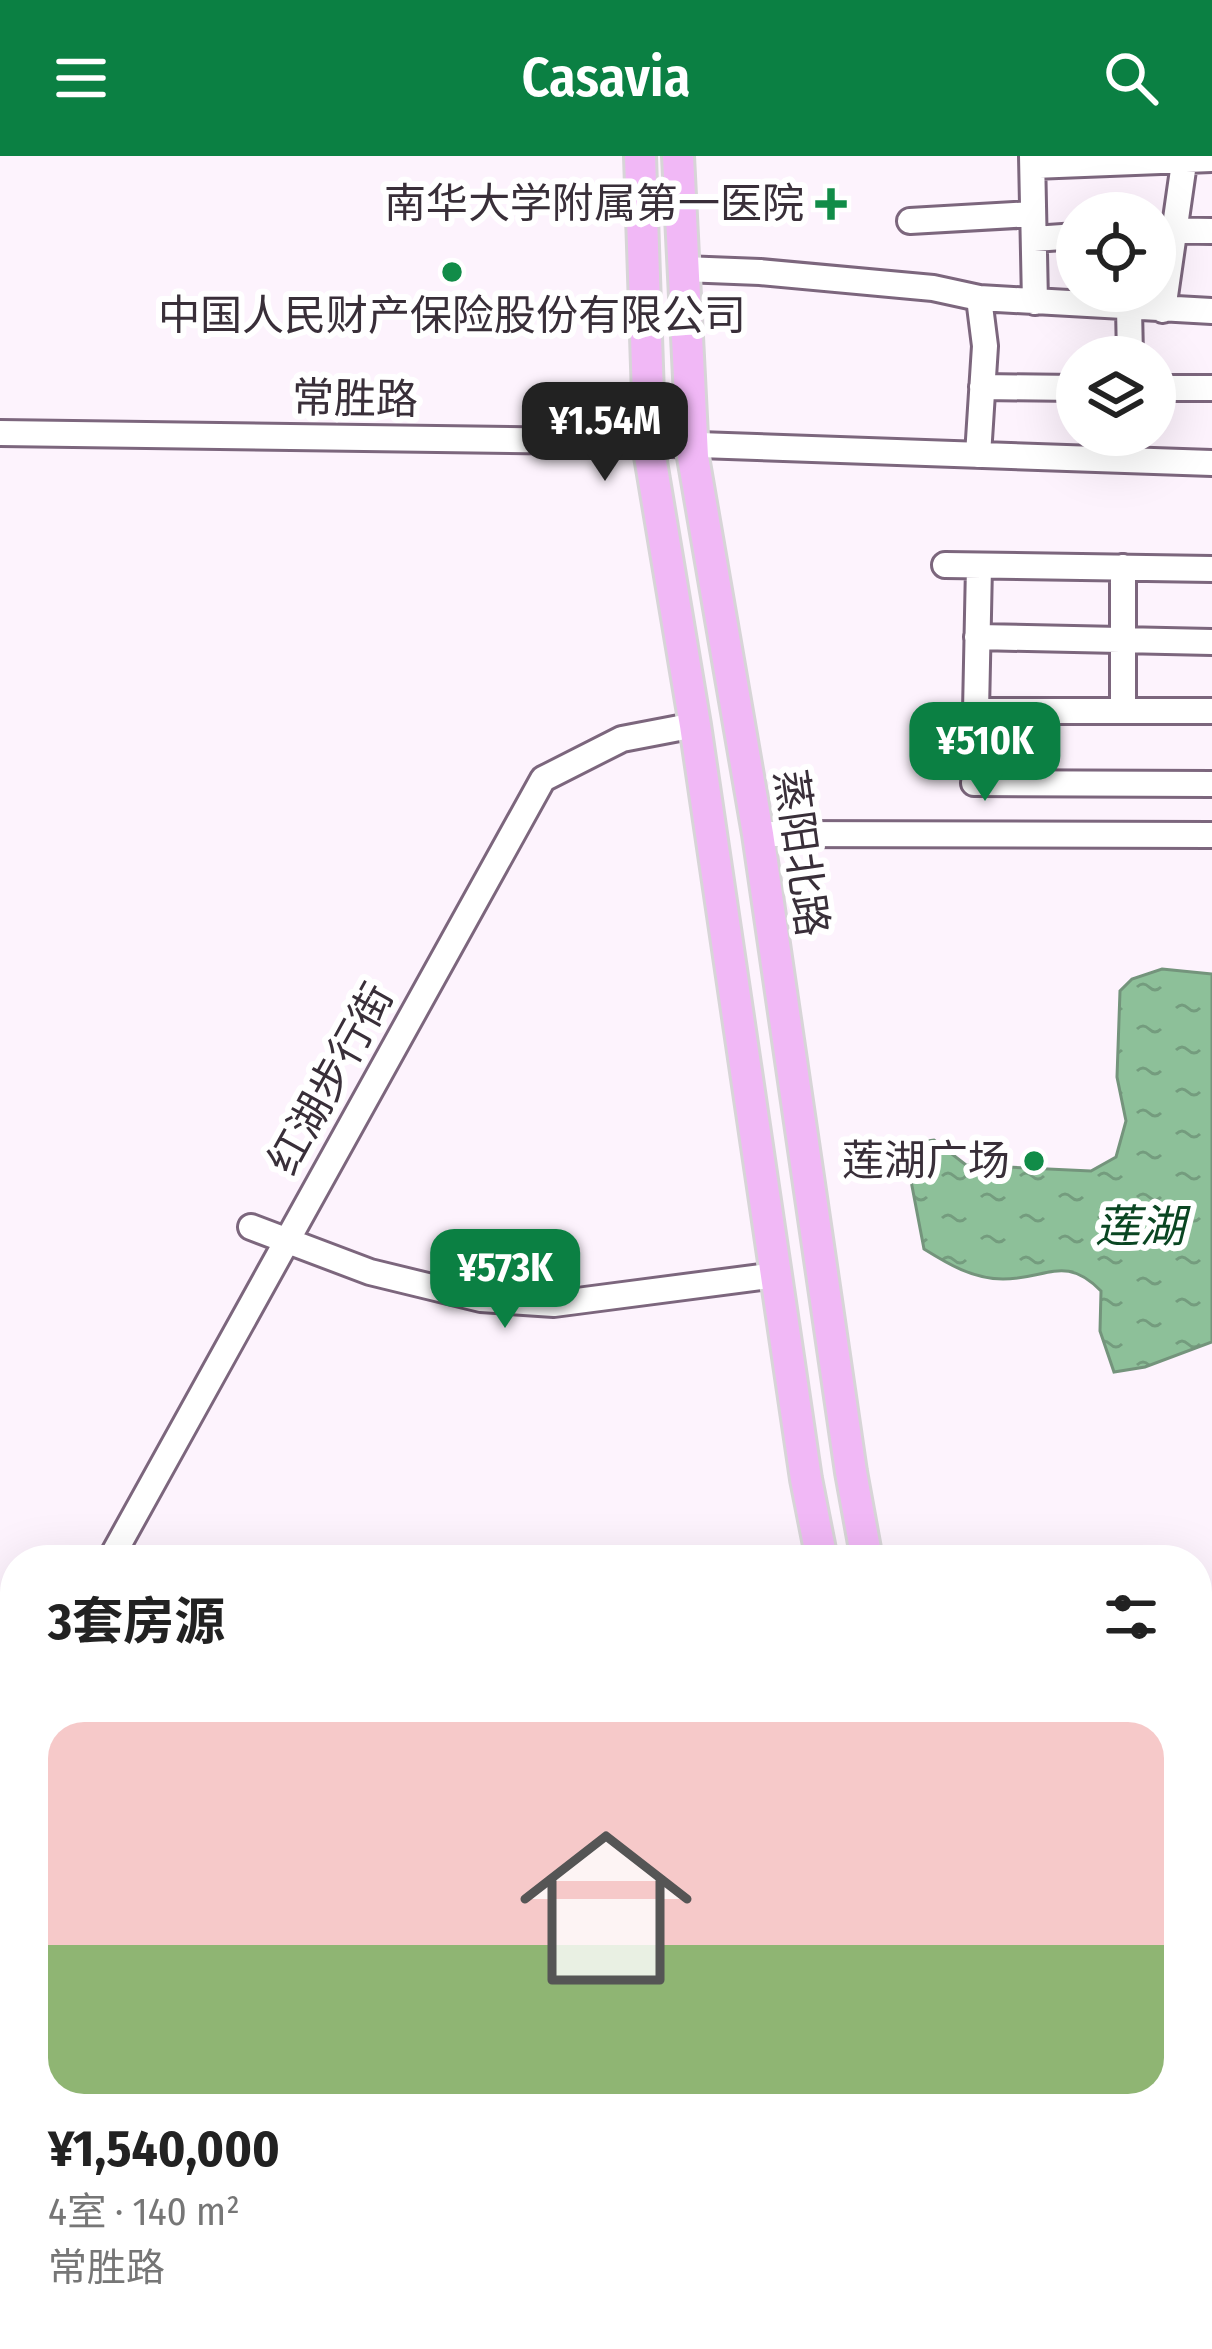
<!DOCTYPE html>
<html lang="zh">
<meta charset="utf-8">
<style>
body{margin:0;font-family:"Fira Sans Condensed","Noto Sans SC",sans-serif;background:#f2f2f2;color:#222;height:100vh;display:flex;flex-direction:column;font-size:45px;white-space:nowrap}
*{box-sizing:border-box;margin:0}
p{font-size:39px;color:#767676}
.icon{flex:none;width:66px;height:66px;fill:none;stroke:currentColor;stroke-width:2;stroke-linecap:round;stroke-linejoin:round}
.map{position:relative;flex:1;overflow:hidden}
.panel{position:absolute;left:0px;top:1389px;width:1212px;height:804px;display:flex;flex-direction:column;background:#fff;border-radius:48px 48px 0 0;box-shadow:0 12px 48px #0002}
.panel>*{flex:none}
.controls{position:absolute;left:1056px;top:36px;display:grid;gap:24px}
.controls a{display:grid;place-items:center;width:120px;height:120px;border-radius:50%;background:#fff;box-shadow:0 12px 48px #0002;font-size:60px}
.price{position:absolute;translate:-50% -102px;padding:0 27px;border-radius:24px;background:#0b8043;color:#fff;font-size:39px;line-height:78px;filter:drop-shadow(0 3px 6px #0008)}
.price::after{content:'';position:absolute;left:50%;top:72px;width:36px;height:27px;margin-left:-18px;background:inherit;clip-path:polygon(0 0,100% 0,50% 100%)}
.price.selected{background:#222;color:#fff}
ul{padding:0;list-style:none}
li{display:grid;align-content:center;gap:24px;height:636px;padding:0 48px}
li span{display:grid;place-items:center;height:372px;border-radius:36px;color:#555}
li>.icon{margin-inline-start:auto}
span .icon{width:216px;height:216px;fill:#fffc;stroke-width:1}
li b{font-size:51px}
h2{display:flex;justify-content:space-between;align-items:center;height:144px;padding:0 48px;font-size:51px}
header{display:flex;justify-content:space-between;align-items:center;height:156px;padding:0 48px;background:#0b8043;color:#fff;font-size:54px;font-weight:600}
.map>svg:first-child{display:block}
.forest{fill:url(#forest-firs)}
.water{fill:url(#water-ripples);stroke:#74947c;stroke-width:3}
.building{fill:url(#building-hatch);stroke:#937c94;stroke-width:3}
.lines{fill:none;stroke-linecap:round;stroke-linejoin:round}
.minor-casing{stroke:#7c667d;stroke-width:30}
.major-casing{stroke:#d7d5d7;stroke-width:36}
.highway-casing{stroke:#d7d5d7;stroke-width:42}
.minor{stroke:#fff;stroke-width:24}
.major{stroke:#f1b8f6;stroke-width:30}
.highway{stroke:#e888f0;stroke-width:36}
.poi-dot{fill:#118c48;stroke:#fff;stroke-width:4.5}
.labels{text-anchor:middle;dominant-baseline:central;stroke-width:12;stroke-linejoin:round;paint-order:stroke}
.poi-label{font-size:42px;fill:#392f39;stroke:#fff;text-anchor:end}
.street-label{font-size:42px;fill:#392f39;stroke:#fff}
.water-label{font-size:45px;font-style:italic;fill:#0a4622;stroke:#fff}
</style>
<header><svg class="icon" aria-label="menu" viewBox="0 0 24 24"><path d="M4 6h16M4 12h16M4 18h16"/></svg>Casavia<svg class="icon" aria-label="search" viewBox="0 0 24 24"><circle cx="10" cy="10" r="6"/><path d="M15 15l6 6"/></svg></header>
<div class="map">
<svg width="1212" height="2193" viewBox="0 0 1212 2193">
<defs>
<pattern id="forest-firs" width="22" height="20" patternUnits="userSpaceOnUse" patternTransform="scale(3)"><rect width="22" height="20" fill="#caefd2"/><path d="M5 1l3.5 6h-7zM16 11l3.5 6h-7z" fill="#aecdb5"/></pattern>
<pattern id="water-ripples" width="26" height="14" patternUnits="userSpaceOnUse" patternTransform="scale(3)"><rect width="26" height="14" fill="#8dc099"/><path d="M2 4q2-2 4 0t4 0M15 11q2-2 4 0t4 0" fill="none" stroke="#749c7e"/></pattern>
<pattern id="building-hatch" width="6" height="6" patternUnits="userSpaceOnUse" patternTransform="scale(3)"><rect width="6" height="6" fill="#d4bcd6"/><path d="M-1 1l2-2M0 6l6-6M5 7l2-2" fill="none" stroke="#ad99af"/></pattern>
</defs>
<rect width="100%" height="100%" fill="#fdf3fd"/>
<path class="forest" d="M1212,1743v136l-15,-5v-123z"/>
<path class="water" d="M1162,813l50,5v368l-67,25 -31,5 -14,-41 1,-40c-36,-37 -54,-12 -98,-12 -30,0 -55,-15 -79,-30l-20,-105 30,-4 32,25 125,6 25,-14 10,-36 -9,-44 3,-86 12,-12z"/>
<path class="building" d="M1212,1533v201l-15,5v-201z"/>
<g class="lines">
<defs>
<path id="minor" d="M1032,0l3,146
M1033,10l179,-7
M910,65l123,-7
M1155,74l57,1
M1034,83l43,-3
M683,113l77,3 173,16 46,10 233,13
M1129,152l1,49
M1163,154l22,-154
M982,231l95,1
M1155,232h57
M0,277l584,8 628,22
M1130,279v25
M978,299l7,-109 -6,-48
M945,409l267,4
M979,410l-3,145h236
M1123,411v144
M977,481l235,5
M974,627l238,1
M758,678l454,1
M251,1071l119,45 111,27 73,5 222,-29
M110,1404l433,-781 79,-40 73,-14
M0,1584l15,-23
M0,1891l15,43
M0,2001l15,-6
M748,2178l68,15
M799,2178l69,15"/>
<path id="major" d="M640,0l10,300 45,269 111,754 16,81
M678,0l15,301 65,377 93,638 16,88
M1045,2178l4,15
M1085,2178l5,15"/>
<path id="highway" d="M1197,1474l15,-4
M0,1844l15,-5"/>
</defs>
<use href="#minor" class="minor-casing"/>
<use href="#major" class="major-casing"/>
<use href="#highway" class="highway-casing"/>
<use href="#minor" class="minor"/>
<use href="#major" class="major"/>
<use href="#highway" class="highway"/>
</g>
<g class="poi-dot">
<path d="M825 30h12v12h12v12h-12v12h-12v-12h-12v-12h12z"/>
<circle cx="452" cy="116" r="12"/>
<circle cx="1034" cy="1005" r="12"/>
</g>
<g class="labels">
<g class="poi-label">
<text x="804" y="48">南华大学附属第一医院</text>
<text x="452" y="160" text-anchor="middle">中国人民财产保险股份有限公司</text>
<text x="1010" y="1005">莲湖广场</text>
</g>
<g class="street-label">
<text transform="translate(355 243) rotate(1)">常胜路</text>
<text transform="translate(801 697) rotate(82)">蒸阳北路</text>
<text transform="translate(331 923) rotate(-61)">红湖步行街</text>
</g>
<g class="water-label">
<text x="1140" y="1071">莲湖</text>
</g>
</g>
</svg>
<div class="controls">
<a><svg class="icon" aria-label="locate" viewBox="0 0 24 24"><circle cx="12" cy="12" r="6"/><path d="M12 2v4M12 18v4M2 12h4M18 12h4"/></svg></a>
<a><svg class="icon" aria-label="layers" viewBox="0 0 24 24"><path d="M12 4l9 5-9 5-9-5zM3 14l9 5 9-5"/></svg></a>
</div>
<b class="price selected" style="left:605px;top:328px">¥1.54M</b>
<b class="price" style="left:985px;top:648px">¥510K</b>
<b class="price" style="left:505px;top:1175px">¥573K</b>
<section class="panel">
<h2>3套房源<svg class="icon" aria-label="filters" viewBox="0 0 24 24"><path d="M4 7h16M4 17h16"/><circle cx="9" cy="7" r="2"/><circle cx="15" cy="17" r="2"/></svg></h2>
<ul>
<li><span style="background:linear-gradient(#f6c9c9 60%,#8fb573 0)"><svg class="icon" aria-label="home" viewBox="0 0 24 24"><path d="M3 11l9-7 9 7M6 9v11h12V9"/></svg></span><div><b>¥1,540,000</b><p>4室 · 140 m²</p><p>常胜路</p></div></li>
</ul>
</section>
</div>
